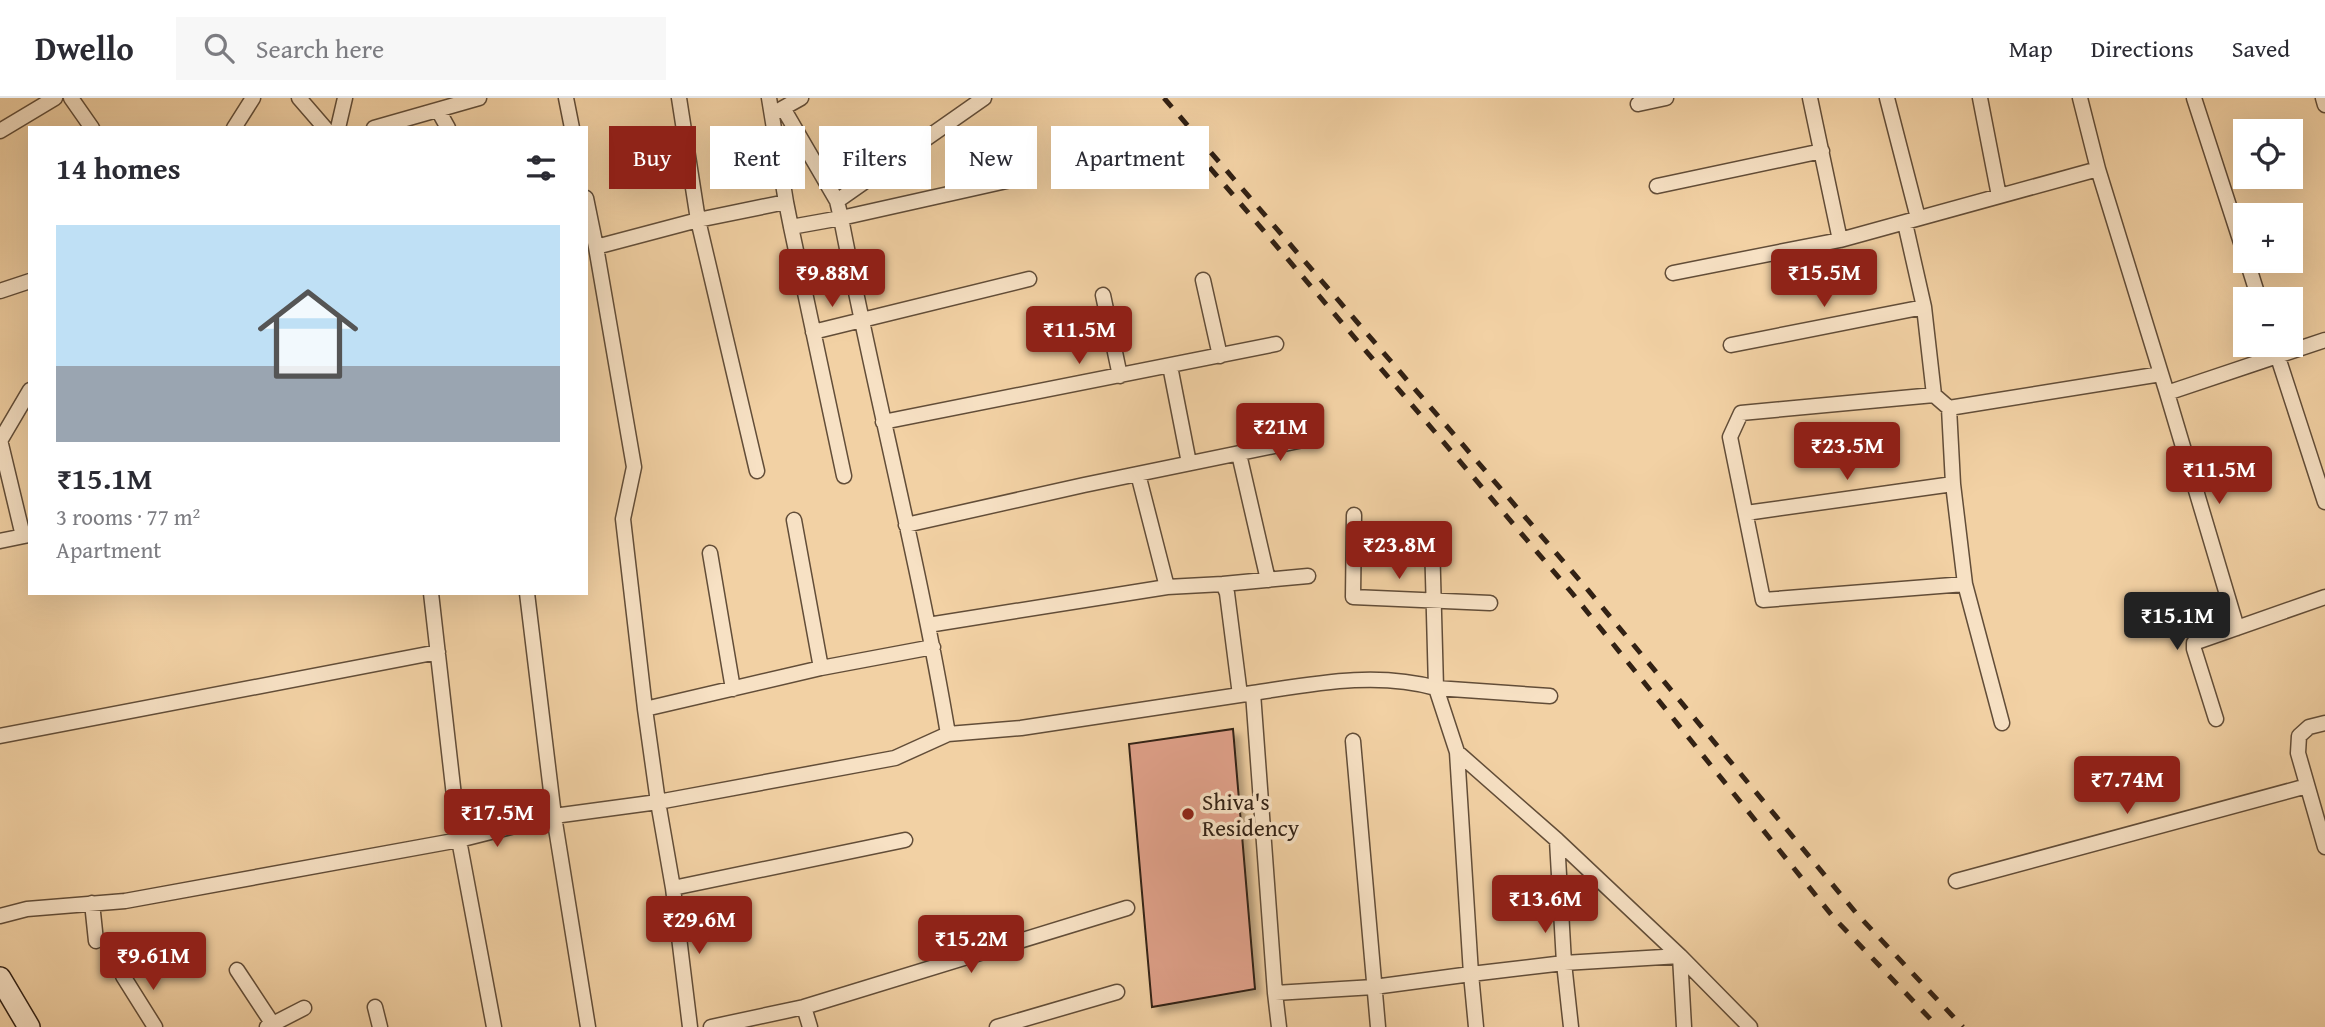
<!DOCTYPE html>
<meta charset="utf-8">
<style>
body{margin:0;font-family:"Gentium Book Plus",serif;background:#f7f7f7;color:#2b2b33;height:100vh;display:flex;flex-direction:column;font-size:26px;white-space:nowrap}
*{box-sizing:border-box;margin:0}
p{font-size:23px;color:#7c7c81}
.icon{flex:none;width:38px;height:38px;fill:none;stroke:currentColor;stroke-width:2;stroke-linecap:round;stroke-linejoin:round}
.map{position:relative;flex:1;overflow:hidden}
.drawer{position:absolute;left:28px;top:28px;width:560px;height:469px;display:flex;flex-direction:column;background:#fff;border-radius:0px;box-shadow:0 7px 28px #0002}
.drawer>*{flex:none}
.hud{position:absolute;left:609px;top:28px;width:665px;height:63px;display:flex;gap:14px}
.buttons{position:absolute;left:2233px;top:21px;display:grid;gap:14px}
.buttons a{display:grid;place-items:center;width:70px;height:70px;border-radius:0px;background:#fff;box-shadow:0 7px 28px #0002;font-size:35px}
.price{position:absolute;translate:-50% -60px;padding:0 16px;border-radius:7px;background:#8f2418;color:#fff;font-size:23px;line-height:46px;filter:drop-shadow(0 2px 4px #0008)}
.price::after{content:'';position:absolute;left:50%;top:42px;width:21px;height:16px;margin-left:-10px;background:inherit;clip-path:polygon(0 0,100% 0,50% 100%)}
.price.on{background:#222;color:#fff}
ul{padding:0;list-style:none}
li{display:grid;align-content:center;gap:14px;height:371px;padding:0 28px}
li+li{border-top:2px solid #e1e1e2}
li span{display:grid;place-items:center;height:217px;border-radius:0px;color:#555}
li>.icon{margin-inline-start:auto}
span .icon{width:126px;height:126px;fill:#fffc;stroke-width:1}
li b{font-size:30px}
h2{display:flex;justify-content:space-between;align-items:center;height:84px;padding:0 28px;font-size:30px}
.pill{padding:0 24px;border-radius:0px;background:#fff;box-shadow:0 7px 28px #0002;font-size:24px;line-height:63px}
.pill.on{background:#8f2418;color:#fff}
header{display:flex;align-items:center;gap:42px;box-sizing:border-box;height:98px;padding:0 35px;background:#fff;border-bottom:2px solid #e1e1e2}
header strong{font-size:33px}
nav{display:flex;gap:38px;margin-inline-start:auto;font-size:24px}
.search{width:490px;height:63px;background:#f7f7f7;display:flex;align-items:center;gap:18px;box-sizing:border-box;padding:0 24px;border-radius:0px;color:#7c7c81;font-size:26px}
.map>svg:first-child{display:block}
.building{fill:#dfa089;stroke:#322114;stroke-width:2;filter:url(#shadow)}
.lines{fill:none;stroke-linecap:round;stroke-linejoin:round}
.street-casing{stroke:#624d38;stroke-width:17}
.secondary-casing{stroke:#322114;stroke-width:24}
.street{stroke:#f7e1c4;stroke-width:14}
.secondary{stroke:#f7e1c4;stroke-width:21}
.rail{stroke:#322114;stroke-width:5;stroke-dasharray:12 12;stroke-linecap:butt}
.poi-dot{fill:#8f2418;stroke:#f7e1c4;stroke-width:2.5}
.labels{text-anchor:middle;dominant-baseline:central;stroke-width:7;stroke-linejoin:round;paint-order:stroke}
.poi-label{font-size:23px;fill:#322114;stroke:#f7e1c4;text-anchor:start}
</style>
<header>
<strong>Dwello</strong>
<div class="search"><svg class="icon" aria-label="search" viewBox="0 0 24 24"><circle cx="10" cy="10" r="6"/><path d="M15 15l6 6"/></svg>Search here</div>
<nav><a>Map</a><a>Directions</a><a>Saved</a></nav>
</header>
<div class="map">
<svg width="2325" height="929" viewBox="0 0 2325 929">
<defs>
<filter id="shadow"><feDropShadow dx="6" dy="6" stdDeviation="3.5" flood-color="#0004"/></filter>
</defs>
<rect width="100%" height="100%" fill="#f2d1a4"/>
<filter id="stains"><feTurbulence type="fractalNoise" baseFrequency=".00286" numOctaves="4"/><feColorMatrix values="0 0 0 0 .2 0 0 0 0 .09 0 0 0 0 .02 0 0 0 .5 -.17"/></filter>
<radialGradient id="worn" r=".72"><stop offset=".6" stop-color="#630" stop-opacity="0"/><stop offset="1" stop-color="#630" stop-opacity=".3"/></radialGradient>
<path class="building" d="M1233,631l22,260 -103,18 -23,-263z"/>
<g class="lines">
<defs>
<path id="street" d="M71,0l21,30
M299,0l26,30
M566,0l6,30
M679,0l19,122 59,251
M769,0l17,104
M984,0l-147,103 4,17 170,-38
M1810,0l30,142
M1887,0l31,120
M1980,0l19,98
M2080,0l18,71
M2194,0l51,157
M2323,0l2,7
M1638,6l28,-6
M783,10l54,93
M438,12l10,18
M776,14l25,-14
M234,30l19,-30
M338,30l7,-30
M374,30l105,-30
M0,33l55,-33
M1657,88l165,-35
M586,100l10,49 102,-27 88,-18 5,25 50,-9c33,173 78,343 107,516
M1905,125l19,84 10,88
M791,129l53,249
M596,149l38,220 -11,52 22,190 176,-41 112,-21
M2247,163l12,38
M1673,175l167,-33 258,-71 69,224 158,-53
M1203,182l17,76
M0,193l30,-10
M1103,197l17,81
M813,234l216,-53
M1731,247l193,-38
M2274,247l51,157
M1170,268l19,97
M2167,295l70,235
M1949,310l4,76 12,100
M883,324l393,-78
M0,342l23,96
M0,343l30,-51
M1239,356l29,126
M1138,376l29,113
M1746,415l207,-29
M1354,417l-1,82 137,6
M794,422l27,148
M906,427l178,-40 229,-47
M1432,442l4,148 114,8
M0,443l29,-6
M710,455l23,136
M1223,486l85,-8
M431,495l28,247 95,-24 -27,-223
M928,527l239,-38 56,-3 4,9 13,102
M1253,595c60,-9 122,-22 183,-5l21,64
M645,611l13,93 15,86 17,139
M2216,621l-22,-70v-6l131,-46
M2002,625l-37,-139 -202,16 -33,-163 11,-24 193,-18 15,13 212,-34
M2325,625l-16,4 -10,9 -1,17 27,94
M0,638l438,-84
M1353,643l25,286
M1557,742l7,123 7,64
M1956,783l351,-95
M673,790l232,-48
M92,805l4,38
M0,818l27,-7 98,-8 334,-61 35,187
M237,872l35,53
M123,878l32,51
M1275,895l4,34
M375,909l5,20
M804,909l323,-99
M267,929l37,-19
M588,929l-34,-211 104,-14 237,-44 53,-24 73,-6 232,-35 22,300 99,-6 97,-13 -14,-222 100,88 123,116
M711,929l93,-20 6,20
M997,929l120,-35
M1476,929l-5,-53 93,-11 116,-7
M1684,929l-4,-71 70,71"/>
<path id="secondary" d="M0,880l29,49"/>
</defs>
<use href="#street" class="street-casing"/>
<use href="#secondary" class="secondary-casing"/>
<use href="#street" class="street"/>
<use href="#secondary" class="secondary"/>
<path class="rail" d="M1164,0l424,492 269,324 106,113
M1194,51l378,444 262,325 104,109"/>
</g>
<circle class="poi-dot" cx="1188" cy="716" r="7"/>
<g class="labels">
<g class="poi-label">
<text x="1202" y="703">Shiva's<tspan x="1202" dy="26">Residency</tspan></text>
</g>
</g>
<rect width="100%" height="100%" filter="url(#stains)"/>
<rect width="100%" height="100%" fill="url(#worn)"/>
</svg>
<div class="buttons">
<a><svg class="icon" aria-label="locate" viewBox="0 0 24 24"><circle cx="12" cy="12" r="6"/><path d="M12 2v4M12 18v4M2 12h4M18 12h4"/></svg></a>
<a>+</a>
<a>−</a>
</div>
<b class="price" style="left:832px;top:211px">₹9.88M</b>
<b class="price" style="left:1824px;top:211px">₹15.5M</b>
<b class="price" style="left:1079px;top:268px">₹11.5M</b>
<b class="price" style="left:1280px;top:365px">₹21M</b>
<b class="price" style="left:1847px;top:384px">₹23.5M</b>
<b class="price" style="left:2219px;top:408px">₹11.5M</b>
<b class="price" style="left:1399px;top:483px">₹23.8M</b>
<b class="price on" style="left:2177px;top:554px">₹15.1M</b>
<b class="price" style="left:2127px;top:718px">₹7.74M</b>
<b class="price" style="left:497px;top:751px">₹17.5M</b>
<b class="price" style="left:1545px;top:837px">₹13.6M</b>
<b class="price" style="left:699px;top:858px">₹29.6M</b>
<b class="price" style="left:971px;top:877px">₹15.2M</b>
<b class="price" style="left:153px;top:894px">₹9.61M</b>
<div class="hud">
<a class="pill on">Buy</a>
<a class="pill">Rent</a>
<a class="pill">Filters</a>
<a class="pill">New</a>
<a class="pill">Apartment</a>
</div>
<section class="drawer">
<h2>14 homes<svg class="icon" aria-label="filters" viewBox="0 0 24 24"><path d="M4 7h16M4 17h16"/><circle cx="9" cy="7" r="2"/><circle cx="15" cy="17" r="2"/></svg></h2>
<ul>
<li><span style="background:linear-gradient(#bfe0f5 65%,#9aa5b1 0)"><svg class="icon" aria-label="home" viewBox="0 0 24 24"><path d="M3 11l9-7 9 7M6 9v11h12V9"/></svg></span><div><b>₹15.1M</b><p>3 rooms · 77 m²</p><p>Apartment</p></div></li>
</ul>
</section>
</div>
